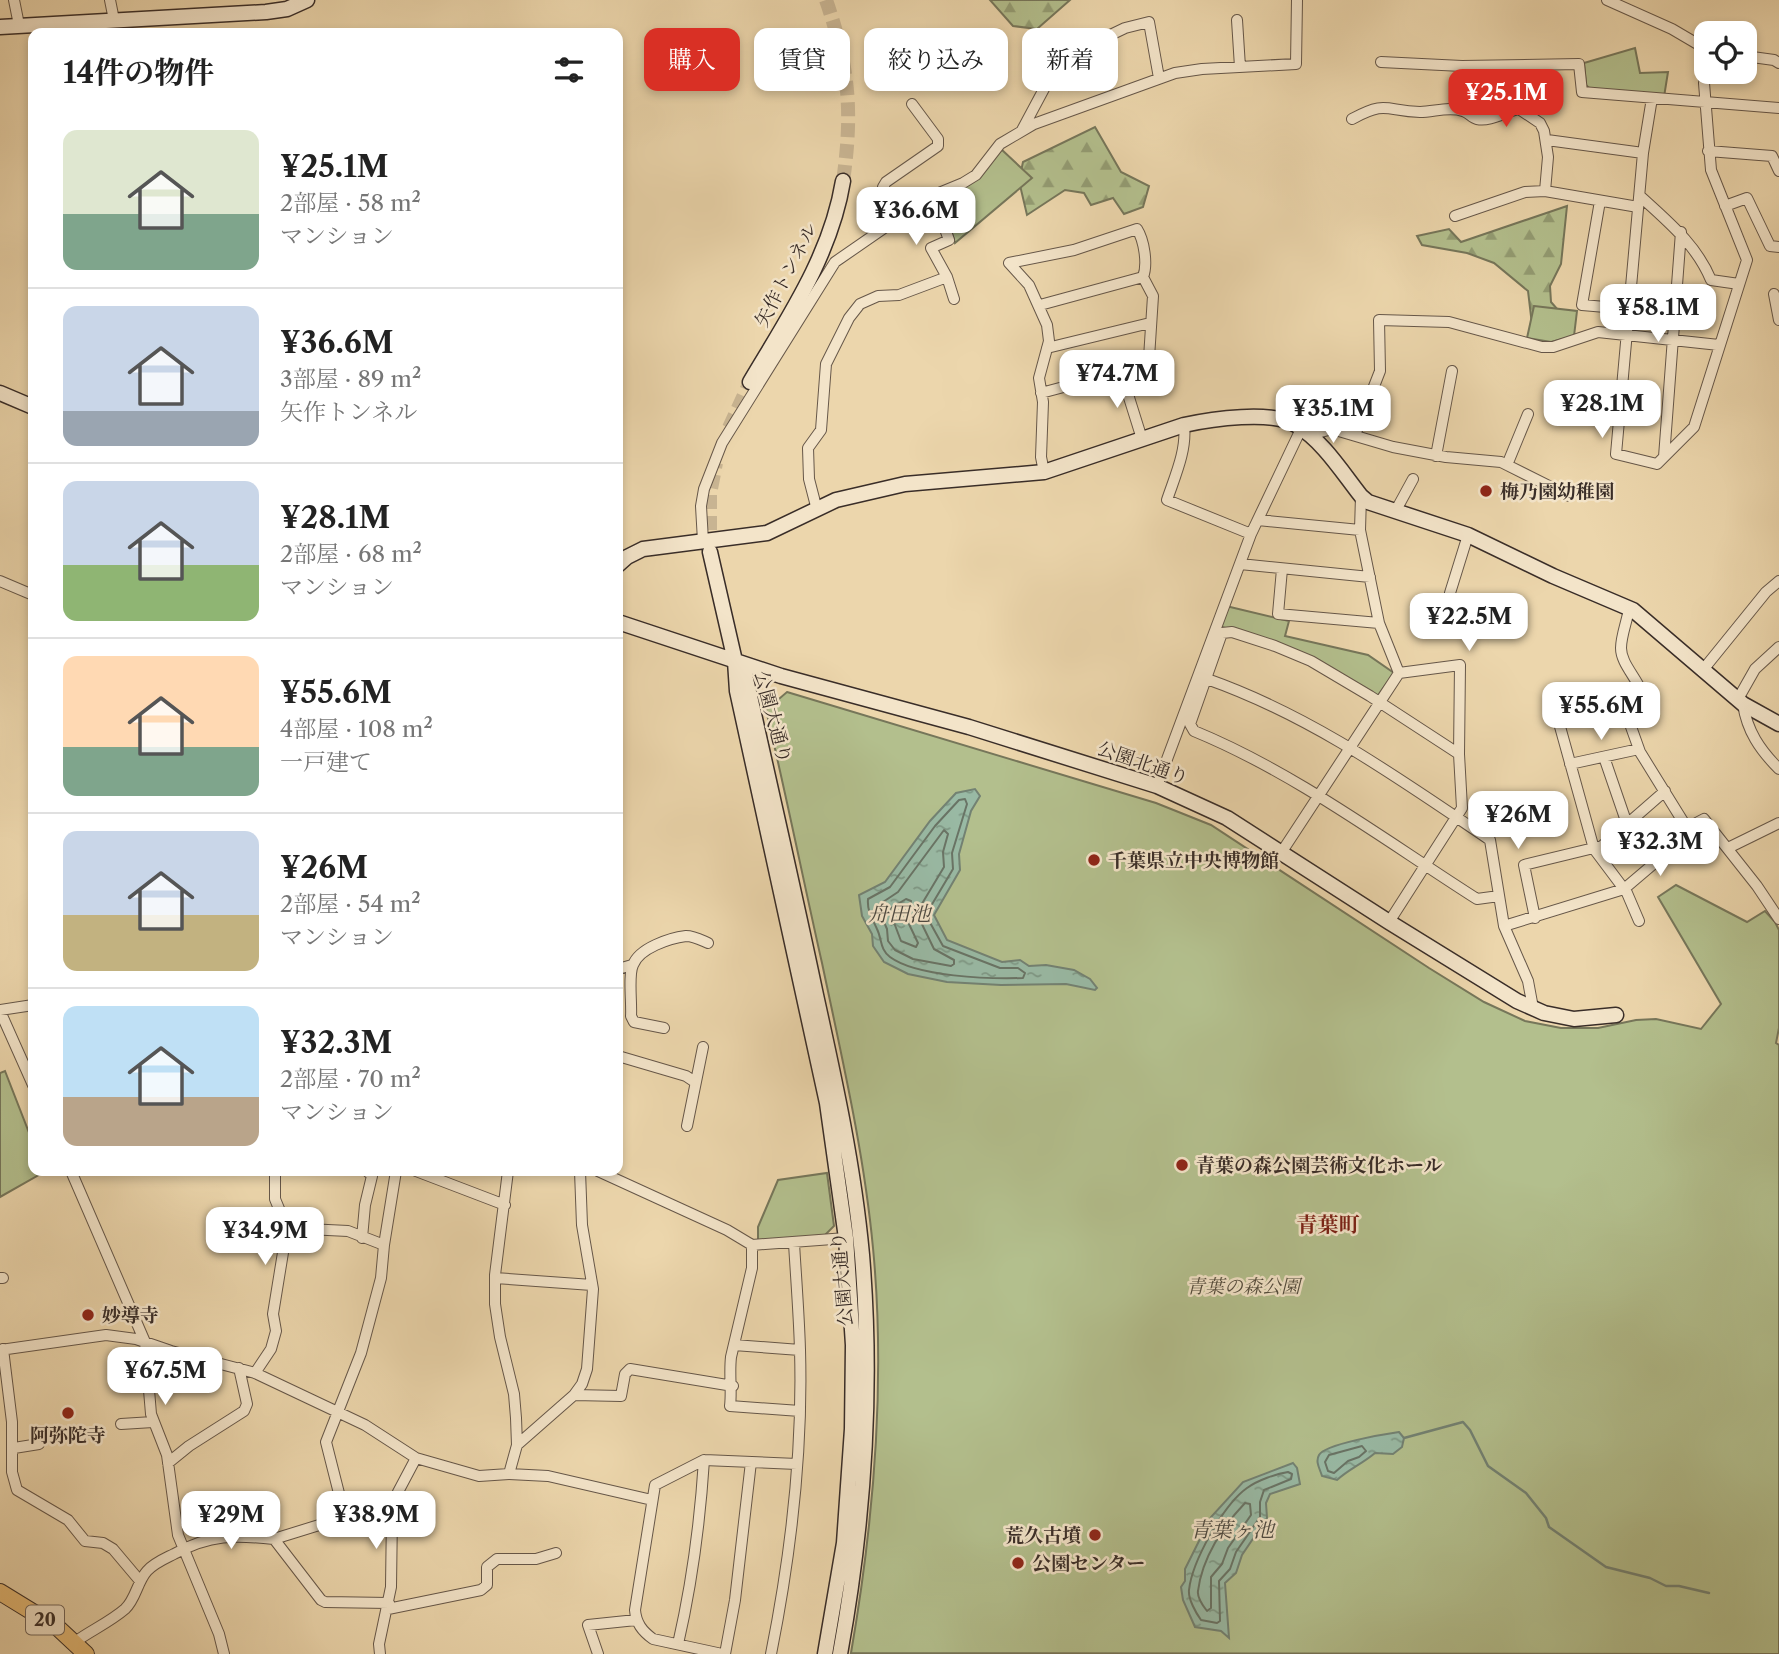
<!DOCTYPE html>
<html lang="ja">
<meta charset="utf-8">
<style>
body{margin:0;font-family:"Libre Caslon Text","Noto Serif JP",serif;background:#f2f2f2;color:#222;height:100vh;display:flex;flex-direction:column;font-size:26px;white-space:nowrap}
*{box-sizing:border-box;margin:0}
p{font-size:23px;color:#767676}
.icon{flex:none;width:38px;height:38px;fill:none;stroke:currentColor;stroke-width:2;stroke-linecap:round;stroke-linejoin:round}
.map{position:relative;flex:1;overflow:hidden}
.panel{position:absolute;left:28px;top:28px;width:595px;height:1148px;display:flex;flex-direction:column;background:#fff;border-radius:14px;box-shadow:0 4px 10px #0003}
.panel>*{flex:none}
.banner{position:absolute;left:644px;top:28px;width:665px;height:63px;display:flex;gap:14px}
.controls{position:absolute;left:1694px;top:21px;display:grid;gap:14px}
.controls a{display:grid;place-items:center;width:63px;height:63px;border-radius:14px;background:#fff;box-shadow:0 4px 10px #0003;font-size:35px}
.price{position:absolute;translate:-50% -60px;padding:0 16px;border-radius:14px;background:#fff;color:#222;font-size:23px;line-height:46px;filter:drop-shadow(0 2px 4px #0008)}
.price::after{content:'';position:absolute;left:50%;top:42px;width:21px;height:16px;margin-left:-10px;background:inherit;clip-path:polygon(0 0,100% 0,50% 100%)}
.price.on{background:#d93025;color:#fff}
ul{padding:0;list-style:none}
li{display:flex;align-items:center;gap:21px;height:175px;padding:0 35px}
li+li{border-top:2px solid #e0e0e0}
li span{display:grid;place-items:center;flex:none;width:196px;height:140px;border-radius:14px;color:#555}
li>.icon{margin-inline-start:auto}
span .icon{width:84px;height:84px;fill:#fffc;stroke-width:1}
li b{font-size:30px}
h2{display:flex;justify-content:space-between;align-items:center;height:84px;padding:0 35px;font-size:30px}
.pill{padding:0 24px;border-radius:14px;background:#fff;box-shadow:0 4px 10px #0003;font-size:24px;line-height:63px}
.pill.on{background:#d93025;color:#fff}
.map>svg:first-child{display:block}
.forest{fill:url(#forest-firs);stroke:#76765a;stroke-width:2}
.green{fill:#b3bf8d;stroke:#76765a;stroke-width:2}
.water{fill:url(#water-ripples);stroke:#738273;stroke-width:2}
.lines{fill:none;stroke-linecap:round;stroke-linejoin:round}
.shore{stroke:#697466;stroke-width:2}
.stream{stroke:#738273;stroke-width:2.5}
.secondary-tunnel{stroke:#c8b492;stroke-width:14;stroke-dasharray:14 7;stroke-linecap:butt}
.street-casing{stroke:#665749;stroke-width:12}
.secondary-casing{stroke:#392d28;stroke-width:17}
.primary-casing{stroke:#392d28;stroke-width:18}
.street{stroke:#f3e4c9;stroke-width:10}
.secondary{stroke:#f3e4c9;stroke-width:14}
.primary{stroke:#e6bb76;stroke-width:16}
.poi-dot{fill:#8f2418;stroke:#f3e4c9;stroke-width:2.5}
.labels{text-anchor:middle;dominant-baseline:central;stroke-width:5;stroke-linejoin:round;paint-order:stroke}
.shield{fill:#f3e4c9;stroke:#716458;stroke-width:2}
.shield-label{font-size:18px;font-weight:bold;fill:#392d28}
.street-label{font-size:19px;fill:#392d28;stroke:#f3e4c9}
.poi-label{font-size:19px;font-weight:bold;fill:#392d28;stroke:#f3e4c9;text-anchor:start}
.park-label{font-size:19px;font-style:italic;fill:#514a3c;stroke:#f3e4c9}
.water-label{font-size:21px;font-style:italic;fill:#4c4941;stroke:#f3e4c9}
.neighbourhood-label{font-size:21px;font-weight:bold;fill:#7a1f14;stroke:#f3e4c9}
</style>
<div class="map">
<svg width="1779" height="1654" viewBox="0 0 1779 1654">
<defs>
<pattern id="forest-firs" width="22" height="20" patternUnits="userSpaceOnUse" patternTransform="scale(1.75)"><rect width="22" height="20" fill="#b3bf8d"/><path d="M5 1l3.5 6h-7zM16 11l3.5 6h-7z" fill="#939c73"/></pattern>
<pattern id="water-ripples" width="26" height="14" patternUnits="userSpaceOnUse" patternTransform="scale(1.75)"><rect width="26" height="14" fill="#99baa5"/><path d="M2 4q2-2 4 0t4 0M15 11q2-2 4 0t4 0" fill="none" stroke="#7e9886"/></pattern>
</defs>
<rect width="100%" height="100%" fill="#ecd6ac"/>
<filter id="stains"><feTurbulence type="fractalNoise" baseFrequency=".00286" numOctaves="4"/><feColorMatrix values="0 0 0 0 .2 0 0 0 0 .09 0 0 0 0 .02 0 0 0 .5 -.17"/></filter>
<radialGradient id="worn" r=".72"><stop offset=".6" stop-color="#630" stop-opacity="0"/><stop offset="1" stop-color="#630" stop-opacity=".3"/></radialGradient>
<path class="forest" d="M990,0h80l-33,29 -24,-3z
M1095,127l26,45 28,14 -6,21 -19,7 -11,-16 -22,7 -7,-12 -19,-3 -38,25 -8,-34 4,-19z
M1567,206l-6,58 -11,22 1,16 7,8 -25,23 -5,-42 -34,-28 -27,-10 -45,-8 -5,-9 32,-7 12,13z"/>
<path class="green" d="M1635,48l5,25 28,-1 -4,25 -74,-8 -4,-4 -2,-22z
M1001,149l31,29 -77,65 -10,-33 1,-18 20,-8z
M1534,306l43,5 -3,25 -23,6 -24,-4z
M1226,606l63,15 -4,15 83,19 26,18 -18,25 -100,-54 -57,-18z
M787,692l369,111 55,22 218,143 55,34 41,19 36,7h37l38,-8 20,-1 45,10 20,-25 -63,-107 18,-12 71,37 18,-11 10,11 4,8v98l-3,15 3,2v609l-928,-1c23,-133 35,-269 22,-405 -9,-96 -31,-190 -51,-285 -19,-84 -36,-169 -56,-253z
M5,1071l28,72v28l11,1 -44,25v-124z
M827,1173l7,53 -9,9 -67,7v-15l20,-47z"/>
<path class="water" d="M975,789l5,7 -9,15 -12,43 1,16 -26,45 13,25 55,22 18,-2 9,6 17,-1 28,5 16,9 7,9 -2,2 -29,-6 -65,1 -54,-3 -39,-8 -24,-12 -11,-16 -1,-12 -10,-18 -3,-21 26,-13 45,-61 26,-28z
M1399,1432l5,6 -2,9 -9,7 -18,-1c-13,11 -26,16 -38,27l-15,-4c-2,-7 -7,-14 -3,-21 6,-11 66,-21 80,-23z
M1293,1463l4,5 3,16 -30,10 -4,9 1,15 -25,37 -6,18 -11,10 4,55 -8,-7 -26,-4 -12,-27 -2,-13 4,-6v-12l26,-52 32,-35z"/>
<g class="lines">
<path class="shore" d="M965,799l2,5 -15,49 1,16 -25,42v8l15,27 57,22h18l7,5 -2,5c-34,1 -106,-1 -133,-21 -10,-7 -8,-18 -13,-28 -5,-11 -10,-18 -9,-30l22,-12 45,-61 24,-26z
M944,830l4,4 -5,18 1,15 -24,40 -2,9 16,33 20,11v4l-3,2 -38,-7 -18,-9 -7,-9 -1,-12 -10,-23 21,-14z
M906,899l5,2 -3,21 10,21 -2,4 -15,-6 -11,-29 1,-4z
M1362,1446l4,5 -7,6 -11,4 -14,12 -6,-2 -3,-9 4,-7z
M1288,1472l4,2 -1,5 -27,11 -4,12v15l-24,35 -6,17 -11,12 1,40 -3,2 -16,-3c-5,-7 -13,-21 -12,-30 3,-28 34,-85 58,-102 11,-8 29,-14 41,-16z
M1245,1503l5,1 1,11 -23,33 -6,16 -11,13v31l-4,3c-4,-5 -10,-14 -9,-20 4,-33 25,-65 47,-88z"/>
<path class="stream" d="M1404,1438l59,-16 7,8 18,36 38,27 20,25 3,9 57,40 44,11 16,8h13l30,7"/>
<path class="secondary-tunnel" d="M826,0c23,66 27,112 17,181
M729,428l21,-46
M710,551v-57l6,-31"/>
<defs>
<path id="street" d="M14,0l5,25
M110,0l4,20
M1607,0l65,29 34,20
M1237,20l3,47
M1745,56l29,4 5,3
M1381,62l81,4 117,-2 3,28 197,16
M1465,66v45
M1652,98l-9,55 -27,301 41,10 37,-37 53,-167 -36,-90 -7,-87 3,-11
M1352,119c35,-19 33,-8 68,-7 14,0 29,-6 43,-1 5,1 9,7 14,8 14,3 29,-8 42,-10l21,14 4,8 4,26 -3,34 -20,1 -70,24
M1022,130l23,-43 55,-47 25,-12 24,-6 10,56
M1547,140l96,13
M1708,151l64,5 7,15
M1545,191l93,16
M941,192v26l8,22 -18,8 16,29 7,22
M1640,196c28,26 56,48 71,84l28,4
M1600,201l-18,104 47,4
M1725,206l22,-8 23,48 9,1
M889,223l-6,-36 3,-5 52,-36v-7l-26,-35
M1774,294l5,26
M1040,305l103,-28c5,-13 1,-37 -6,-48l-63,21 -65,13 20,22 18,40 2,16 -10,37 4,24 -2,55 3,15
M1047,348l103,-25
M1121,372l21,67
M1041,393l105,-28 3,-7 4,-62 -10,-19
M1184,425c3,25 -9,51 -17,75l84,34
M1310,435l22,-6 61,18 53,10 55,5 68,34
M1355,435l25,-64 -1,-51 70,2 93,25h11l45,-15 121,13
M1436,456l16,-85
M1664,457l17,-225
M1507,465l21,-51
M1361,496l-1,34 19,93 20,50
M817,510l-8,-31 -1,-31 13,-18 5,-66 23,-46 11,-14 18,-8 21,-1 48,-18
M1395,512l18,-33
M1258,520l102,10
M703,541l-2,-35 3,-17 18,-46 113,-181 94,-65 34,-14 13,-8 24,-31 34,-20 141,-51 27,-4 94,-5 1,-64
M1240,564l130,13
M1282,569l-4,45 101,9
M0,581l33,14
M1450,593l18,-58
M1629,609c-2,12 -8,27 -8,39 0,19 23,35 24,58l-7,4h-75l-4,13 35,126 33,44 12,28
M1702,671l64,-79 13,-11
M1207,679c105,37 191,99 283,161l14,86 24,55 5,27
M1738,699l17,-30 24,-22
M1743,704c4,27 17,46 36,65
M1625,710l15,42 47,76
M1459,754l-89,-58 -59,-35 -36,-15 -43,-14 -10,1 -32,91 4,7c100,41 192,110 283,168l22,-3
M1604,757l23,67
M1570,764l69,-15
M1157,786l94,-252 50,-105
M1728,848l51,-25
M1281,853l118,-180 61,-8 -1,89 3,54 -73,114
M1535,918l-11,-53 78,-19 63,-55
M1504,926l120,-37 40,-34 23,-27 17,-9 53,67 22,33
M618,969l14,-4
M0,1010l33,-5
M0,1011l33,74
M664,1028l-30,-6 -3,-6c1,-13 -3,-41 2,-51 6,-17 37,-27 53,-29 8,0 15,4 22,7
M618,1056l68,20 9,6
M687,1126l16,-79
M71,1171l74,171 6,72 16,41 11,80 41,99 5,20
M416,1171l89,34
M508,1171l-13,104v29l5,33 14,57 2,24 1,27 -8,29
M598,1171l129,59 25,15 94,-7
M287,1228l61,3 36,14 12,-74
M362,1238l3,-33 7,-29 -5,-5
M752,1245v23l-21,89c-2,17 1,33 -1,49l70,5
M0,1278h3
M495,1278l97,7
M734,1345l66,5
M3,1349l9,73v50l5,18 51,30 17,21 18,2 10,6 27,32
M0,1350l106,-15 30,4 35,12 84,22 110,52 51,33 63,18 30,-2 39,2 104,24
M255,1373l16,-24 5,-18 -3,-17 14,-86 -12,-29v-28
M574,1395l47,1 4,-22 5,-5 103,17
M121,1424l32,-2
M517,1445l57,-50 8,-11 5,-15 6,-80 -11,-64 -2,-54
M14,1448l25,-4
M168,1463l21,-17 55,-35 3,-7 -8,-36
M345,1517l-19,-75 35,-89 20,-75 3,-33
M274,1539l71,-22 47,-4
M388,1609l93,-19 6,-5v-18l10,-8h39l20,-6
M75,1642c15,-11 35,-20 50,-33 11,-10 12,-27 22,-38 7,-8 17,-12 27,-17 36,-20 61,-19 100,-15l47,61 4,2 64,1
M678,1644c14,-61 22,-121 26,-184
M380,1654l-1,-10 12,-57 1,-74 6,-21 18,-34
M598,1654l-10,-29 48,-5
M722,1654l-69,-15c-11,-8 -17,-16 -18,-29l20,-125 49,-25 93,4
M725,1654l10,-54 16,-138
M771,1654c20,-100 32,-202 29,-304 -1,-36 -4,-72 -6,-107"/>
<path id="secondary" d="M0,27l266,-15 21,-3 20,-9
M750,382c38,-64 81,-127 93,-201
M0,393l33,14
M710,552l25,109 2,30 90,412 19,135 7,107 -1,84 -8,114 -19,111
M618,565l9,-8 16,-8 124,-16 69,-33 69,-16 139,-12 140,-47c27,-6 88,-15 112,0 27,16 46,47 65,71l7,6 100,33 85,41 80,34 110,94 36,20
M618,622l163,54 188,51 188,59 70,32 162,104 128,79 27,12 30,6 42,-4
M736,662l9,13 5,21c22,99 45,199 66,299 19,86 38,172 46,260 11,133 2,268 -22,399"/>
<path id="primary" d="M0,1592l57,35 29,27"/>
</defs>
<use href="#street" class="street-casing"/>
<use href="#secondary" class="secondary-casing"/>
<use href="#primary" class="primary-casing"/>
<use href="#street" class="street"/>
<use href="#secondary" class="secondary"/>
<use href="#primary" class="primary"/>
</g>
<g class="poi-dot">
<circle cx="1486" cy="491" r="7"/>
<circle cx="1094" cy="860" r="7"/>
<circle cx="1182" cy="1165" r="7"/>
<circle cx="88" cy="1315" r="7"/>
<circle cx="68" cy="1413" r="7"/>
<circle cx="1095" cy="1535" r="7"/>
<circle cx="1018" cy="1563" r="7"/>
</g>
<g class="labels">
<rect class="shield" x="26" y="1605.5" width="38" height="29" rx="5"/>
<g class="shield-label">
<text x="45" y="1620">20</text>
</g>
<g class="street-label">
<text transform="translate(786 275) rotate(-63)">矢作トンネル</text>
<text transform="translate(773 717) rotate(75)">公園大通り</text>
<text transform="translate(1143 763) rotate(19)">公園北通り</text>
<text transform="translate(842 1279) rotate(-95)">公園大通り</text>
</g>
<g class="poi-label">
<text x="1500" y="491">梅乃園幼稚園</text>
<text x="1108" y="860">千葉県立中央博物館</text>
<text x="1196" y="1165">青葉の森公園芸術文化ホール</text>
<text x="102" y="1315">妙導寺</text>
<text x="68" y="1435" text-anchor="middle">阿弥陀寺</text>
<text x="1081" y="1535" text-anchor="end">荒久古墳</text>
<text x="1032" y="1563">公園センター</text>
</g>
<g class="park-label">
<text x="1243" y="1286">青葉の森公園</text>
</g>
<g class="water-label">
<text x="899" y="913">舟田池</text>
<text x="1232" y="1529">青葉ヶ池</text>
</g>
<g class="neighbourhood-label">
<text x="1328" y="1224">青葉町</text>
</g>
</g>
<rect width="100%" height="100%" filter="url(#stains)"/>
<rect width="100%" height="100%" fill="url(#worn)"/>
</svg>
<div class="controls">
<a><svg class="icon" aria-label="locate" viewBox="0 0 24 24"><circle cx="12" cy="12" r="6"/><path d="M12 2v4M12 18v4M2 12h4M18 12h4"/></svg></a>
</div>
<b class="price on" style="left:1506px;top:129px">¥25.1M</b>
<b class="price" style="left:916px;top:247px">¥36.6M</b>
<b class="price" style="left:1658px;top:344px">¥58.1M</b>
<b class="price" style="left:1117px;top:410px">¥74.7M</b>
<b class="price" style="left:1602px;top:440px">¥28.1M</b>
<b class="price" style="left:1333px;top:445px">¥35.1M</b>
<b class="price" style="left:1469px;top:653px">¥22.5M</b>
<b class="price" style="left:1601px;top:742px">¥55.6M</b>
<b class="price" style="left:1518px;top:851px">¥26M</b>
<b class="price" style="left:1660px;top:878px">¥32.3M</b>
<b class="price" style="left:265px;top:1267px">¥34.9M</b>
<b class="price" style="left:165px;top:1407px">¥67.5M</b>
<b class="price" style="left:231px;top:1551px">¥29M</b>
<b class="price" style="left:376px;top:1551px">¥38.9M</b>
<div class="banner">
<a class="pill on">購入</a>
<a class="pill">賃貸</a>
<a class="pill">絞り込み</a>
<a class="pill">新着</a>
</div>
<section class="panel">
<h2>14件の物件<svg class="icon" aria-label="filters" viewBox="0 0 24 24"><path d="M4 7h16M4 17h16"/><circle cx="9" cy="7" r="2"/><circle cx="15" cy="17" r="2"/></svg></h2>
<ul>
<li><span style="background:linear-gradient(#dfe7d0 60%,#7fa58c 0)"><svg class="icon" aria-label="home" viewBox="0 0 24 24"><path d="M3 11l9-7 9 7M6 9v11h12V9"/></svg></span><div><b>¥25.1M</b><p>2部屋 · 58 m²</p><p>マンション</p></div></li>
<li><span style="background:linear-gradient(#c9d6e8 75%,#9aa5b1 0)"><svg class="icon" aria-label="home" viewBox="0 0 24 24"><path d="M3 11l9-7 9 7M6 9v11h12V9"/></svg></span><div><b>¥36.6M</b><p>3部屋 · 89 m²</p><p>矢作トンネル</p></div></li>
<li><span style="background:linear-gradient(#c9d6e8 60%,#8fb573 0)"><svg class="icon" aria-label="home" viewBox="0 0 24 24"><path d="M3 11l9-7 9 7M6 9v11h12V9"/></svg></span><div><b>¥28.1M</b><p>2部屋 · 68 m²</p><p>マンション</p></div></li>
<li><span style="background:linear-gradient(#ffd9b3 65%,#7fa58c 0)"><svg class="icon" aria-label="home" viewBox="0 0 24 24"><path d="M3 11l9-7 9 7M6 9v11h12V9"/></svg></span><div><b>¥55.6M</b><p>4部屋 · 108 m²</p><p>一戸建て</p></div></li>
<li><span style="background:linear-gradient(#c9d6e8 60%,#c2b280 0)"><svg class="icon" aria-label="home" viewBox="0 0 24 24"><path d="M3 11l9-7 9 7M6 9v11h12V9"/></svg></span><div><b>¥26M</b><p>2部屋 · 54 m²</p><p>マンション</p></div></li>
<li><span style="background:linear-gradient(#bfe0f5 65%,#b9a48a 0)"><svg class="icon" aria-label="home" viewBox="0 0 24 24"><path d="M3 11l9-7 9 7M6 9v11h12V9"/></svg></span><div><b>¥32.3M</b><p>2部屋 · 70 m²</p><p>マンション</p></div></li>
</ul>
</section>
</div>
